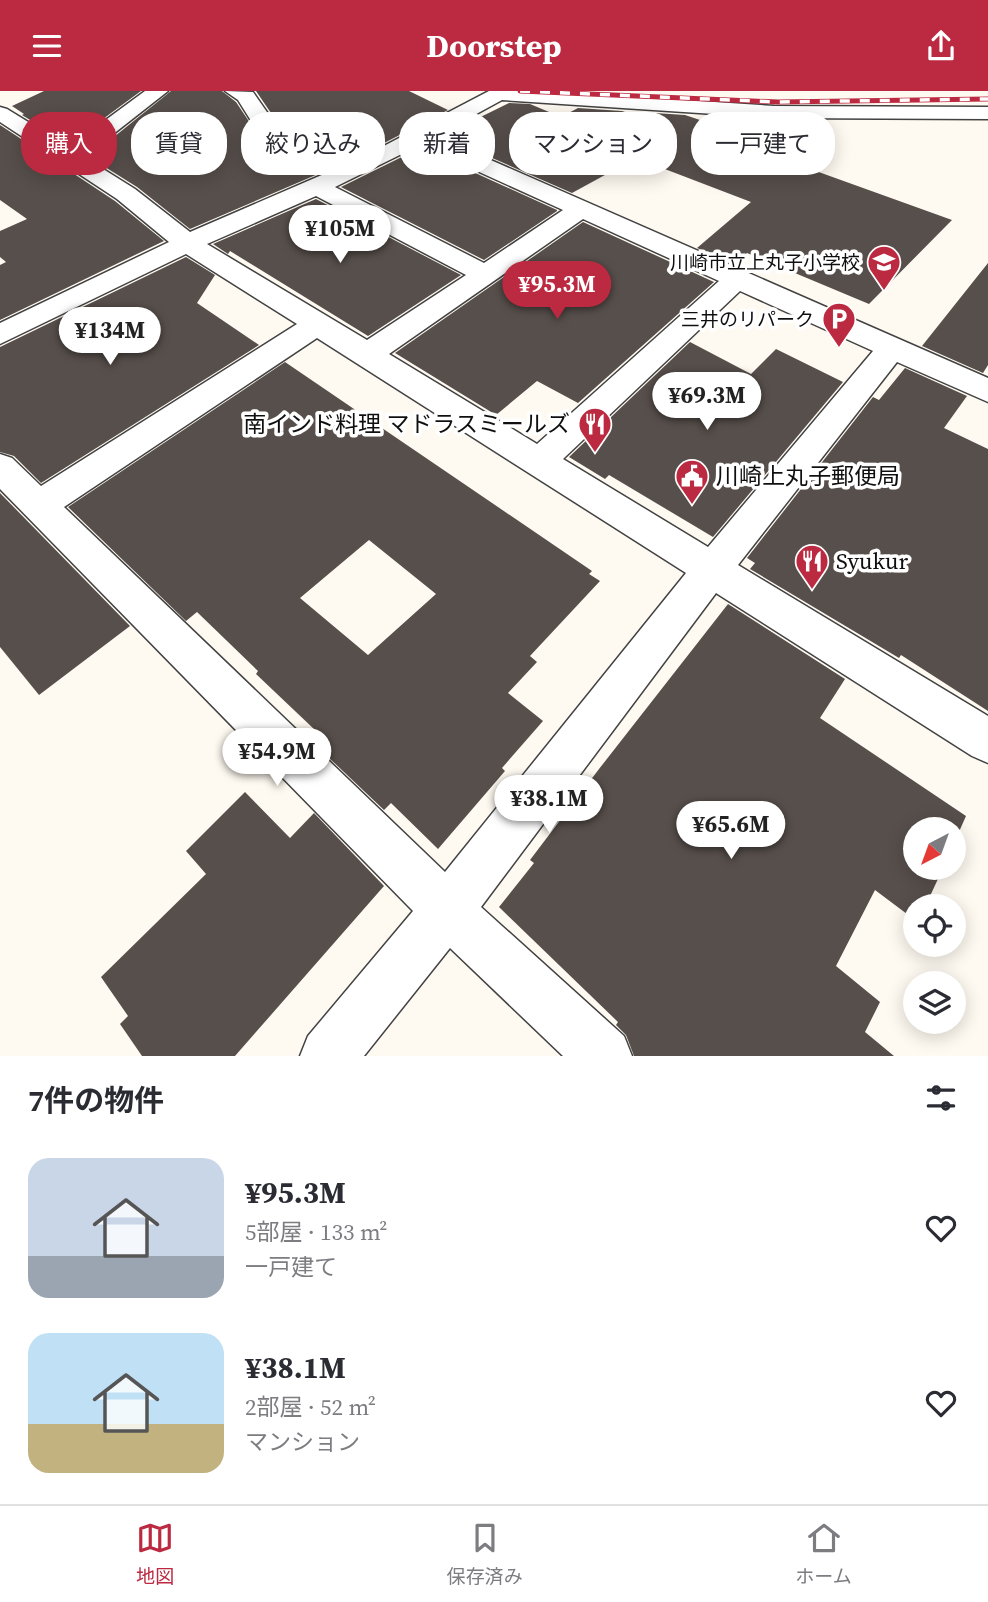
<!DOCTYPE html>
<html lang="ja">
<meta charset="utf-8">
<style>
body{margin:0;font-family:"Source Serif 4","Noto Sans JP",serif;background:#f7f7f7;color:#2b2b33;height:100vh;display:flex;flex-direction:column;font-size:26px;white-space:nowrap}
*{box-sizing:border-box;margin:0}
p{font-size:23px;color:#7c7c81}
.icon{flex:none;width:38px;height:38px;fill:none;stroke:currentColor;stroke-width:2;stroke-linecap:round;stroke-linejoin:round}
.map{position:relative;height:965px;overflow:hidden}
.panel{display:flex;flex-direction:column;background:#fff;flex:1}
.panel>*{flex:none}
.top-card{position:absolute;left:21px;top:21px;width:947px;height:63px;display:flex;gap:14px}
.needle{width:46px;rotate:221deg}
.buttons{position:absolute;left:903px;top:726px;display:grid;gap:14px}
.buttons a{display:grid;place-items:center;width:63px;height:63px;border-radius:50%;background:#fff;box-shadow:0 4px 18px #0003;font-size:35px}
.price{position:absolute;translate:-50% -60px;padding:0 16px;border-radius:24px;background:#fff;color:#222;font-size:23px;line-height:46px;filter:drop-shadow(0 2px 4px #0008)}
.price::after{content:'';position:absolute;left:50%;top:42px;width:21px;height:16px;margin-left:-10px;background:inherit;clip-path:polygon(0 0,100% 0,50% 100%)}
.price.on{background:#bb2a40;color:#fff}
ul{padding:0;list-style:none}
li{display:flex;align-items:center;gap:21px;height:175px;padding:0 28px}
li span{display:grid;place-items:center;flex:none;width:196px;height:140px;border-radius:21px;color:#555}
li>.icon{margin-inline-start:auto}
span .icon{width:84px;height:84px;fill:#fffc;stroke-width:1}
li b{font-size:30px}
h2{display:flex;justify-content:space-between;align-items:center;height:84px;padding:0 28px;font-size:30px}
.tag{padding:0 24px;border-radius:28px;background:#fff;box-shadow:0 4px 18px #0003;font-size:24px;line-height:63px}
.tag.on{background:#bb2a40;color:#fff}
header{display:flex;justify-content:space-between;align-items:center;height:91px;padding:0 28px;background:#bb2a40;color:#fff;font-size:32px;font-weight:700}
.menu{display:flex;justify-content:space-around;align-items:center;height:98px;border-top:2px solid #e1e1e2;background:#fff;font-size:19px;color:#7c7c81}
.menu a{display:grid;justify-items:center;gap:4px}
.menu .on{color:#bb2a40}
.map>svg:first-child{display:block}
.building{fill:#574f4b;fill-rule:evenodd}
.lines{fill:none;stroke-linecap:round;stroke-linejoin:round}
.minor-casing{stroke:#424242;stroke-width:3}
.minor{fill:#fff;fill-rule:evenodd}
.rail-casing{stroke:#bb2a40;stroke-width:5}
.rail{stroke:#fff;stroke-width:3.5;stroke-dasharray:10;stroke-linecap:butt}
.labels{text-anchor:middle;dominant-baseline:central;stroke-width:7;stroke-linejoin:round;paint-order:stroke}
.far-poi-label{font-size:19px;fill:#0f0f0f;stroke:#fff;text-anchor:end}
.poi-label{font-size:23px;fill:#0f0f0f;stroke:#fff;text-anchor:start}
</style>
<header><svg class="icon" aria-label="menu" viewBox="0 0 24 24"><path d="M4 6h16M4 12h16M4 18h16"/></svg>Doorstep<svg class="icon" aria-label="share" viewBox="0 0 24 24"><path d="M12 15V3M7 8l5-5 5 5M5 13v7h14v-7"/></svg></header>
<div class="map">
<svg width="988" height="965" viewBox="0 0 988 965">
<rect width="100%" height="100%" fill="#fffaf1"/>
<path class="building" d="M44,0h97l-72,53 -47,-29 2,-1 -12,-8z
M171,0h51l14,11 16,24 80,42 -142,61 -53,-42 -48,-30z
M256,0h153l39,19 -91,47 -86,-44z
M509,12l21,1 31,13 17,-9 44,3 12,4 5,-3 46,3 36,12 13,-9 15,1 77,28 -24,19 150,54 -83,84 -122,-51 -12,11 -38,-16 54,-46 -115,-44 -64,35 -130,-57z
M0,34l115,76 49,40 -164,79v-55l6,-3 -6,-5v-26l27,-12 -27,-19z
M420,57l137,62v1l-73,49 -143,-73z
M316,108l145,76 -93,61 -138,-85 -2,3 -15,-10z
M583,131l131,60 -136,121 -41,-22 -41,34 -101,-62z
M186,166l29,18 -18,28 62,42 -218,138 -27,-27 -14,-4v-105z
M988,172v102l-5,8 -61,-27z
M690,251l61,32 25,-25 67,33 -130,155 -104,-62 -4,4 -36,-22z
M285,271l307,209 -3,3 11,7 -70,75 7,6 -29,31 35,28 -41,47 3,3 -67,78 -47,-46 -7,7 -77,-73 8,-7 -59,-56 2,-3 -61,-59 -11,9 -118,-114zM369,449l67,54 -68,61 -68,-57z
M905,277l62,28 -23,32 44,21v262l-87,-56 -2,3 -149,-89 5,-6 -8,-5 126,-161 6,3z
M0,402l130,133 -91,69 -39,-48z
M728,513l117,75 -25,39 146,98 -12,27v-14h-39v39h28l-18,39h-10v13l-40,-30 -39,76 44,36 -15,30 29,24h-260l-8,-21 -10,-10 2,-3 -119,-115 35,-44 -4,-3 69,-91z
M245,701l45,46 24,-25 70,73 -149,170h-93l-22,-32 8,-8 -27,-39 105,-103 -20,-23z"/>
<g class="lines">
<defs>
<path id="minor" d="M145,0h23l-84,66 51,32 55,43 148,-64 -85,-44 -15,-24 -13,-9 28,1 16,23 88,45 132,-69h57l228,15 214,1v12l-214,-1 -272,-18 -66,36 552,242v24l-91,-40 -159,203 250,151v47l-16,-7 -256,-163 -235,314 143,129 8,20h-69l-113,-108 -86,108h-64l8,-20 105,-125 -413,-422v-35l12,4 29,28 256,-162 -111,-70 -186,90v-21l169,-81 -52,-43 -117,-77v-15l7,2 62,38zM420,54l143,65 -79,53 -149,-76zM316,105l150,79 -99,65 -160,-96zM583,128l136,62 -182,163 -148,-90zM740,200l133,60 -165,196 -145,-88zM317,247l369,235 -241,299 -381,-365z"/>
</defs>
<use href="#minor" class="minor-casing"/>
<use href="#minor" class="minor"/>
<defs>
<path id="rail" d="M520,0l258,11 210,-3"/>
</defs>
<use href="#rail" class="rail-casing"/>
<use href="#rail" class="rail"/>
</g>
<defs>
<symbol id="school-pin" viewBox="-11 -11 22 30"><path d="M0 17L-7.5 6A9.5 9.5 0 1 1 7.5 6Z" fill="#bb2a40" stroke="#fff"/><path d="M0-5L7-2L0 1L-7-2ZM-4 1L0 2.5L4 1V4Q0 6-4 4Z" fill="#fff"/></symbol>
<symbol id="parking-pin" viewBox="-11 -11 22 30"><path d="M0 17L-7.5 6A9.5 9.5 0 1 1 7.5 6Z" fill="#bb2a40" stroke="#fff"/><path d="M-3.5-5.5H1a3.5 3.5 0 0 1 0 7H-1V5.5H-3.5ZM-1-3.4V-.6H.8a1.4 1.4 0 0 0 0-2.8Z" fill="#fff"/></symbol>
<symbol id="restaurant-pin" viewBox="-11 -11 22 30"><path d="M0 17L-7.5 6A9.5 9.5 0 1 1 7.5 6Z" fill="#bb2a40" stroke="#fff"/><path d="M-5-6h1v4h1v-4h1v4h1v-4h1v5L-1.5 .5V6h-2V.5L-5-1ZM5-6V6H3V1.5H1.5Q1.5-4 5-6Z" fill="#fff"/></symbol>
<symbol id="civic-pin" viewBox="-11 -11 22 30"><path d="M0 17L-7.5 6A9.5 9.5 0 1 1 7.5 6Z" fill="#bb2a40" stroke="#fff"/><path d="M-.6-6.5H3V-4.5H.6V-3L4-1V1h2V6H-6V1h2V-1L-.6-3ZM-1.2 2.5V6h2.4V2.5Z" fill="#fff"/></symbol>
</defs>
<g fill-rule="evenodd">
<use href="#school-pin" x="865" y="152" width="38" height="52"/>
<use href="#parking-pin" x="820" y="209" width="38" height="52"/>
<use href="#restaurant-pin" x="576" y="314" width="38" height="52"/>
<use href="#civic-pin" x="673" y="366" width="38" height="52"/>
<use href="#restaurant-pin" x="793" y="451" width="38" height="52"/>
</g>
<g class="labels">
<g class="far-poi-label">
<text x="860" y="171">川崎市立上丸子小学校</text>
<text x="814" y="228">三井のリパーク</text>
</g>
<g class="poi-label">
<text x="570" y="333" text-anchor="end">南インド料理 マドラスミールズ</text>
<text x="716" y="385">川崎上丸子郵便局</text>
<text x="836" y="470">Syukur</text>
</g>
</g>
</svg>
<div class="buttons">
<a><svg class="needle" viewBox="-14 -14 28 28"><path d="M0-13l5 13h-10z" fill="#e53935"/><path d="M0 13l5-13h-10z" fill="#7c7c81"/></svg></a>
<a><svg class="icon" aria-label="locate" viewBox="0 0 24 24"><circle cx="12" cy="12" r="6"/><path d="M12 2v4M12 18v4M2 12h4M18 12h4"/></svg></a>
<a><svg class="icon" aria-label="layers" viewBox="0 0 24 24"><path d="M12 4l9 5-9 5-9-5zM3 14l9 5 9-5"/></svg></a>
</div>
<b class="price" style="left:340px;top:174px">¥105M</b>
<b class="price on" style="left:557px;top:230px">¥95.3M</b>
<b class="price" style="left:110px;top:276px">¥134M</b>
<b class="price" style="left:707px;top:341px">¥69.3M</b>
<b class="price" style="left:277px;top:697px">¥54.9M</b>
<b class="price" style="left:549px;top:744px">¥38.1M</b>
<b class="price" style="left:731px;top:770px">¥65.6M</b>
<div class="top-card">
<a class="tag on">購入</a>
<a class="tag">賃貸</a>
<a class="tag">絞り込み</a>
<a class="tag">新着</a>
<a class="tag">マンション</a>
<a class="tag">一戸建て</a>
</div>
</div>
<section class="panel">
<h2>7件の物件<svg class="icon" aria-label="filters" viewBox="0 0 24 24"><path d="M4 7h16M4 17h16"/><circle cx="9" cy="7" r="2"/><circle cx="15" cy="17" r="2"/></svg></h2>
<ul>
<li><span style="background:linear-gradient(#c9d6e8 70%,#9aa5b1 0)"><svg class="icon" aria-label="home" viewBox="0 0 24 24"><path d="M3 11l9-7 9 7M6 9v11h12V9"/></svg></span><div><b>¥95.3M</b><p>5部屋 · 133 m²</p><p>一戸建て</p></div><svg class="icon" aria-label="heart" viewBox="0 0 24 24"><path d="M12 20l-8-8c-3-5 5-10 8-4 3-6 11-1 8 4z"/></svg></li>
<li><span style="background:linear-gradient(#bfe0f5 65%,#c2b280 0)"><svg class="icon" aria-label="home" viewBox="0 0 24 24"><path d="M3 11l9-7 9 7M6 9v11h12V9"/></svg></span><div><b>¥38.1M</b><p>2部屋 · 52 m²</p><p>マンション</p></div><svg class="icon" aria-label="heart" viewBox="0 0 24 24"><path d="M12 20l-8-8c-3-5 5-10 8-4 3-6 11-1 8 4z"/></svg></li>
</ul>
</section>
<nav class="menu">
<a class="on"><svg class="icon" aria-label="map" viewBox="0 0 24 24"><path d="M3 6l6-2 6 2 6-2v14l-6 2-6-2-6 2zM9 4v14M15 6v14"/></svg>地図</a>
<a><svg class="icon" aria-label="saved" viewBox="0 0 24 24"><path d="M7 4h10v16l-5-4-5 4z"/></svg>保存済み</a>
<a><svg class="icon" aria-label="home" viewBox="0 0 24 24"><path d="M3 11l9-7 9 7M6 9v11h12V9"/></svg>ホーム</a>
</nav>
